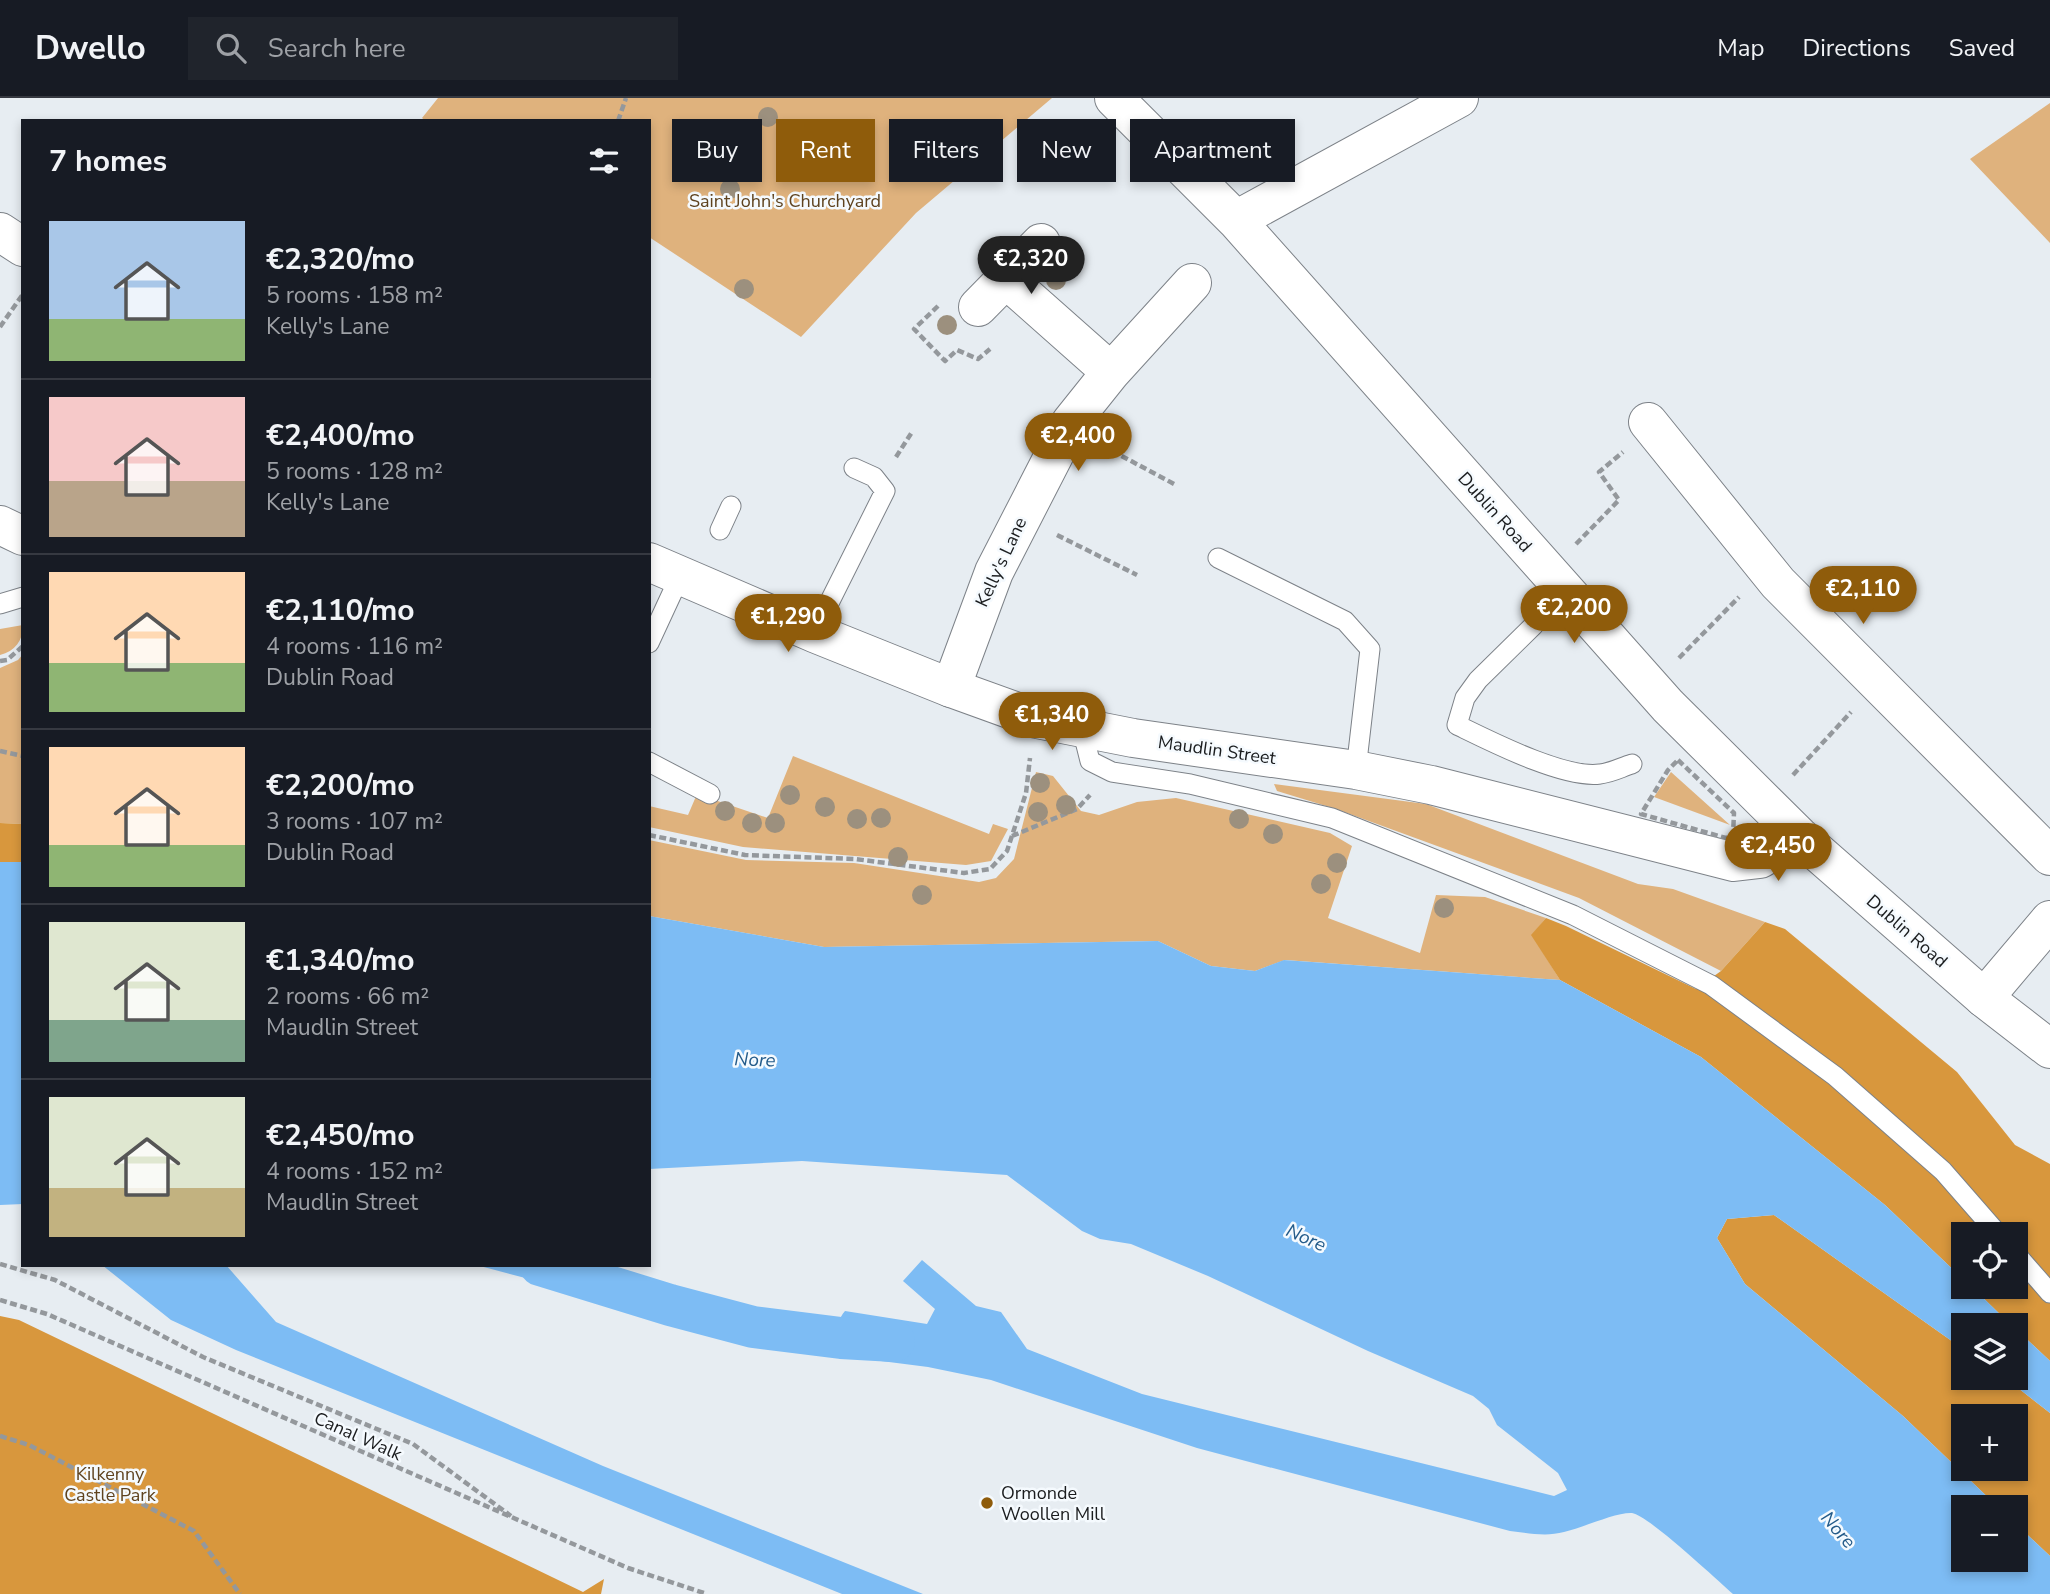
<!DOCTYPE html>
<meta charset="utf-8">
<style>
body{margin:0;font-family:"Nunito Sans",sans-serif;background:#20242c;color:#f1f3f6;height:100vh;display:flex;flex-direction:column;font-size:26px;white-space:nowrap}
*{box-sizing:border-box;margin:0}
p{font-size:23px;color:#9ea1a6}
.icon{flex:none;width:38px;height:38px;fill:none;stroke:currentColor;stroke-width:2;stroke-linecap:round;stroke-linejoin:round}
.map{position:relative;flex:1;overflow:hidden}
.drawer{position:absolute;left:21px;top:21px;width:630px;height:1148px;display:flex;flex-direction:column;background:#171b24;border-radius:0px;box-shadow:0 4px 10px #0003}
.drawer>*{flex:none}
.banner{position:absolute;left:672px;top:21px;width:665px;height:63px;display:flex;gap:14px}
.controls{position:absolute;left:1951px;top:1124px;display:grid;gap:14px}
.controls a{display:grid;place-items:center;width:77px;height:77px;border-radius:0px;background:#171b24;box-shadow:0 4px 10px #0003;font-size:35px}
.price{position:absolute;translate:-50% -60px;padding:0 16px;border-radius:24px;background:#8f5c0b;color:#fff;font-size:23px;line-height:46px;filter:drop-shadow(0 2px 4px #0008)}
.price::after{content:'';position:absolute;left:50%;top:42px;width:21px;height:16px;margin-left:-10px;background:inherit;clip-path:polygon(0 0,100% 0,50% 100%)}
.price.active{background:#222;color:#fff}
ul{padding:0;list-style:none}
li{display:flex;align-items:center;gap:21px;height:175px;padding:0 28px}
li+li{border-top:2px solid #363941}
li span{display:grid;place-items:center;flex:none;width:196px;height:140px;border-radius:0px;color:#555}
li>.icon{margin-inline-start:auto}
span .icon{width:84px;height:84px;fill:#fffc;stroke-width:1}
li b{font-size:30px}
h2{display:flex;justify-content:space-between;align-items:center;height:84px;padding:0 28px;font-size:30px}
.chip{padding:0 24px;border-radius:0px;background:#171b24;box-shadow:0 4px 10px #0003;font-size:24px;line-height:63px}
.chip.active{background:#8f5c0b;color:#fff}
header{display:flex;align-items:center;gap:42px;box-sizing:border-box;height:98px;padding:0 35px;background:#171b24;border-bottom:2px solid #363941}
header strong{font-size:33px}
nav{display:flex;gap:38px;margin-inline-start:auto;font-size:24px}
.search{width:490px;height:63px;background:#20242c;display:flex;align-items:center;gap:18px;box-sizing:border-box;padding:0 24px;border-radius:0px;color:#9ea1a6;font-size:26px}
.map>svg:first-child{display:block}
.green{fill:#dfb27d}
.forest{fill:#d8973d;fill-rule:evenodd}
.water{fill:#7dbcf4}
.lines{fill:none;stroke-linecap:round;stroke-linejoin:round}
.canal{stroke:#7dbcf4;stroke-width:42}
.lane-casing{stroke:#7d8288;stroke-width:21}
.street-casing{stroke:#7d8288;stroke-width:40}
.secondary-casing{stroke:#7d8288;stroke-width:40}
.path{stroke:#94989c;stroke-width:4.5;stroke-dasharray:7 3.5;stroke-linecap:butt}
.lane{stroke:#fff;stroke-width:19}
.street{stroke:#fff;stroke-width:38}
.secondary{stroke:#fff;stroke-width:38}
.tree{fill:#9c907e}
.poi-dot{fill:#8f5c0b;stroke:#f5fafe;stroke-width:2.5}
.labels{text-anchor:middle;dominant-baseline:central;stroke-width:5;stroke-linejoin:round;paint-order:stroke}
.park-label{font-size:18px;fill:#5f431f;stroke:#f5fafe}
.street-label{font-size:18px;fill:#1a1c1e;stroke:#f5fafe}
.poi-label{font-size:18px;fill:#1a1c1e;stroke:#f5fafe;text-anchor:start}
.water-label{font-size:19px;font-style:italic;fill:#235b8a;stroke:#f5fafe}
</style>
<header>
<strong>Dwello</strong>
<div class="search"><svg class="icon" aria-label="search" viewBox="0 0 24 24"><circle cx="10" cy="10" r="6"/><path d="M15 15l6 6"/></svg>Search here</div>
<nav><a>Map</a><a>Directions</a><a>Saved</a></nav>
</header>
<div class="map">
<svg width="2050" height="1496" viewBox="0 0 2050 1496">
<rect width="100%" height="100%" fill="#e7edf2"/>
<path class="green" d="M438,0h614l-136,115 -115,124 -152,-100v-116h-223l-4,-3z
M2050,5v140l-80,-84z
M23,527c0,16 -8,26 -23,30v-26z
M23,556v170l-23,-1v-155l18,-8z
M793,658l196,78 4,-10 15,5 -17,32 -25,4 -223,-18 -94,-20v-21l39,9 9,-21 71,24z
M1036,674l17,4 28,35 18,4 38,-13 39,-4 154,35 22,13 -24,72 92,35 16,-58 49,2 61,21 -14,17 28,45 -275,-20 -30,11 -44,-5 -53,-25 -334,6 -175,-31v-76l97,20 108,3 125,19 17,-4 18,-19z
M1671,674l59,53 -76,-28z
M1274,686l152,20 212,80 35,5 92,33 -44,49 -142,-73 -243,-89 -59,-18z"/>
<path class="forest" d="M0,725l23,1v38h-23z
M1546,820l20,8 130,63 25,-18 44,-49 20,7 172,143 58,73 35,19v197l-34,-32v-4h-5l-40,-39h45v-52h-52l-1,45 -78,-74 -184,-148 -141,-77 -29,-45z
M1774,1117l189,134 1,28h40l46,36v143l-34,-32v-17h-18l-95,-91 -158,-132 -28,-46 10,-19zM1964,1318h52v52h-52z
M0,1218l19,4 564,272 21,-13 -3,15h-601z"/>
<path class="water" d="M0,764h23v342l-23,1z
M649,818l175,31 334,-6 53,25 44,5 29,-11 276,20 141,77 184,148 78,74 1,7h7l40,39h-47l-1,24 -189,-134 -47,4 -10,19 28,46 158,132 95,91h-34v52h52v-35l34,32v38h-317c-16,-14 -85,-79 -101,-81 -16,-1 -50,15 -68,19 -18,5 -36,1 -54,-1l-313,-83 -206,-68 -63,-13 -86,-11c-5,-16 -9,-31 3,-45l82,13 8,-15 -32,-28 19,-21 54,46 25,6 26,37 115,45 412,102 13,-6 -9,-17 -61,-48 -8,-16 -16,-13 -105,-45 -160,-75 -77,-32 -31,-5 -18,-8 -75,-56 -205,-14 -153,8z
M102,1167h124l50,57 327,144 320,128h-81l-606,-244 -65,-30z
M476,1167h128l84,28 -10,25z
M2016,1231l34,32v52l-46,-36h12z"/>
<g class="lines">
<path class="canal" d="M540,1167l130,40 83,22 88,11 53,3"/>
<defs>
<path id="lane" d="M720,432l11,-24
M1218,460l127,63 25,28 -14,121
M1563,490l-30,38 -55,54 -13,18 -8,27c33,16 107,54 143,49 11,-1 22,-7 32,-10
M0,506l23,-7
M814,535l71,-142 -11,-14 -20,-9
M649,545l31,-67
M1082,631l8,32 22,11 78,12 142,34 241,97 138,70 124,91 108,95 55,63
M649,664l61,32
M2016,1156l34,39"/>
<path id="street" d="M1006,181l105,93
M978,209l63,-64
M1648,324l130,161 272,273
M0,427l23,11
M951,590l43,-116 77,-150 40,-50 81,-89
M1984,900l66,-78"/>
<path id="secondary" d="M1114,0l122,122 432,486 131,130 185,162 66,51
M1236,122l223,-122
M0,134l23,15
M649,464l165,71 137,55 86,31 96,19 223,32 75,15 303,77 26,-3 39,-23"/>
</defs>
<use href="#lane" class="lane-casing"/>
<use href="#street" class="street-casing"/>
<use href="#secondary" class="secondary-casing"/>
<path class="path" d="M618,23l8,-23
M938,208l-24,23 31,32 12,-11 21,9 12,-10
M0,229l23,-33
M1103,348l73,39
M896,359l16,-25
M1057,437l80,40
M1576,446l43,-44 -20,-28 24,-20
M1679,560l60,-61
M0,563l7,-1 16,-14
M0,653l23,5
M1678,662l56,53 -1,22 -7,3 -85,-24 27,-44z
M1793,677l58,-63
M649,737l96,20 110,4 109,14 26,-4 17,-18 19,-58 4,-35
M1012,738l65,-27 13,-14
M0,1166l55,16 148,77 210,87 98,72
M0,1202l47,14 581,254 79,26
M0,1338l29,9 165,86 46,63"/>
<use href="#lane" class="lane"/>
<use href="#street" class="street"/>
<use href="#secondary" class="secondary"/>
</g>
<g class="tree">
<circle cx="768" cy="19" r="10"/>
<circle cx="730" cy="91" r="10"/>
<circle cx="1056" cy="182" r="10"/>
<circle cx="744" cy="191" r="10"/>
<circle cx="947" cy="227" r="10"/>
<circle cx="1040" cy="685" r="10"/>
<circle cx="790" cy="697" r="10"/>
<circle cx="1066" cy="707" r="10"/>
<circle cx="825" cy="709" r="10"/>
<circle cx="725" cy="713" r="10"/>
<circle cx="1038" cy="714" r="10"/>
<circle cx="881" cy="720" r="10"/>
<circle cx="857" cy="721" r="10"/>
<circle cx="1239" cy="721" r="10"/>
<circle cx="752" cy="725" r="10"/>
<circle cx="775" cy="725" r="10"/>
<circle cx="1273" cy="736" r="10"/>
<circle cx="898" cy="759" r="10"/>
<circle cx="1337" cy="765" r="10"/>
<circle cx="1321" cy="786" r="10"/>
<circle cx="922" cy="797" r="10"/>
<circle cx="1444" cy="810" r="10"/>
</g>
<circle class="poi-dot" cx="987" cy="1405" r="7"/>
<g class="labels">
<g class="park-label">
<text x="785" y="103">Saint John's Churchyard</text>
<text x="110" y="1376">Kilkenny<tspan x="110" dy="21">Castle Park</tspan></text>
</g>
<g class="street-label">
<text transform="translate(1495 414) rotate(48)">Dublin Road</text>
<text transform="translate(1001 464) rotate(-65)">Kelly's Lane</text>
<text transform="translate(1217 652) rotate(8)">Maudlin Street</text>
<text transform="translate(1907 833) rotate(41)">Dublin Road</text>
<text transform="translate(358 1338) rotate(24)">Canal Walk</text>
</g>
<g class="poi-label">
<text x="1001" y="1395">Ormonde<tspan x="1001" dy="21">Woollen Mill</tspan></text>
</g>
<g class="water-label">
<text transform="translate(755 962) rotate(2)">Nore</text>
<text transform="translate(1306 1140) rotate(24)">Nore</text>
<text transform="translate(1838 1432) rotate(49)">Nore</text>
</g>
</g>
</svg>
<div class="controls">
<a><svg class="icon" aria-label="locate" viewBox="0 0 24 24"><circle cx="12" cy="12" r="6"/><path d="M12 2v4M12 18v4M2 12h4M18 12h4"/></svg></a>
<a><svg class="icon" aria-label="layers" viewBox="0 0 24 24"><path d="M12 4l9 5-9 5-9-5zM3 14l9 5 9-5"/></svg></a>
<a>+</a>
<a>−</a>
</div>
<b class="price active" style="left:1031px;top:198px">€2,320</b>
<b class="price" style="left:1078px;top:375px">€2,400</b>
<b class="price" style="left:1863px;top:528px">€2,110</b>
<b class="price" style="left:1574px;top:547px">€2,200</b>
<b class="price" style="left:788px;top:556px">€1,290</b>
<b class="price" style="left:1052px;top:654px">€1,340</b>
<b class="price" style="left:1778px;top:785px">€2,450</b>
<div class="banner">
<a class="chip">Buy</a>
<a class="chip active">Rent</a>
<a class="chip">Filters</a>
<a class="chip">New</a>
<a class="chip">Apartment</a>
</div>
<section class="drawer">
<h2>7 homes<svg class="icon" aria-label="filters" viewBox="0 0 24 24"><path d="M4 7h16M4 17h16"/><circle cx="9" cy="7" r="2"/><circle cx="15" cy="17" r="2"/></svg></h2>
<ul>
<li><span style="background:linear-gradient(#a9c7e8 70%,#8fb573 0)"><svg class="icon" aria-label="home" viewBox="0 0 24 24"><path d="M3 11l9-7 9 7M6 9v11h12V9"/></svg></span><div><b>€2,320/mo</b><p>5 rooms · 158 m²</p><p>Kelly's Lane</p></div></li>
<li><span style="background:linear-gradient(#f6c9c9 60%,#b9a48a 0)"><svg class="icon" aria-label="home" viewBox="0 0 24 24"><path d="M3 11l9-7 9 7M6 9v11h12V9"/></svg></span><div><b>€2,400/mo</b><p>5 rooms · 128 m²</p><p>Kelly's Lane</p></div></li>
<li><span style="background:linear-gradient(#ffd9b3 65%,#8fb573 0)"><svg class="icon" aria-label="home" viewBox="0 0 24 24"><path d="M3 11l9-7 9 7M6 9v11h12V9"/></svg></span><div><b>€2,110/mo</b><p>4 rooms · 116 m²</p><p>Dublin Road</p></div></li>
<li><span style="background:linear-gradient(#ffd9b3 70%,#8fb573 0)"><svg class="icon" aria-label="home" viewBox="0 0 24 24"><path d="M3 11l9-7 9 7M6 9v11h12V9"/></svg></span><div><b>€2,200/mo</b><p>3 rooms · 107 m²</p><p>Dublin Road</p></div></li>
<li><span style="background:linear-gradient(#dfe7d0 70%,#7fa58c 0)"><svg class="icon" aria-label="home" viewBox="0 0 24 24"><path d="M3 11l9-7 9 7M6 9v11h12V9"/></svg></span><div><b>€1,340/mo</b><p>2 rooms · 66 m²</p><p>Maudlin Street</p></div></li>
<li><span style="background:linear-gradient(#dfe7d0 65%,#c2b280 0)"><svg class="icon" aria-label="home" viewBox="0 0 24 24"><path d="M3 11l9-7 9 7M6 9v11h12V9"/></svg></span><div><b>€2,450/mo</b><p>4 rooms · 152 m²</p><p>Maudlin Street</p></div></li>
</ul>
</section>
</div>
